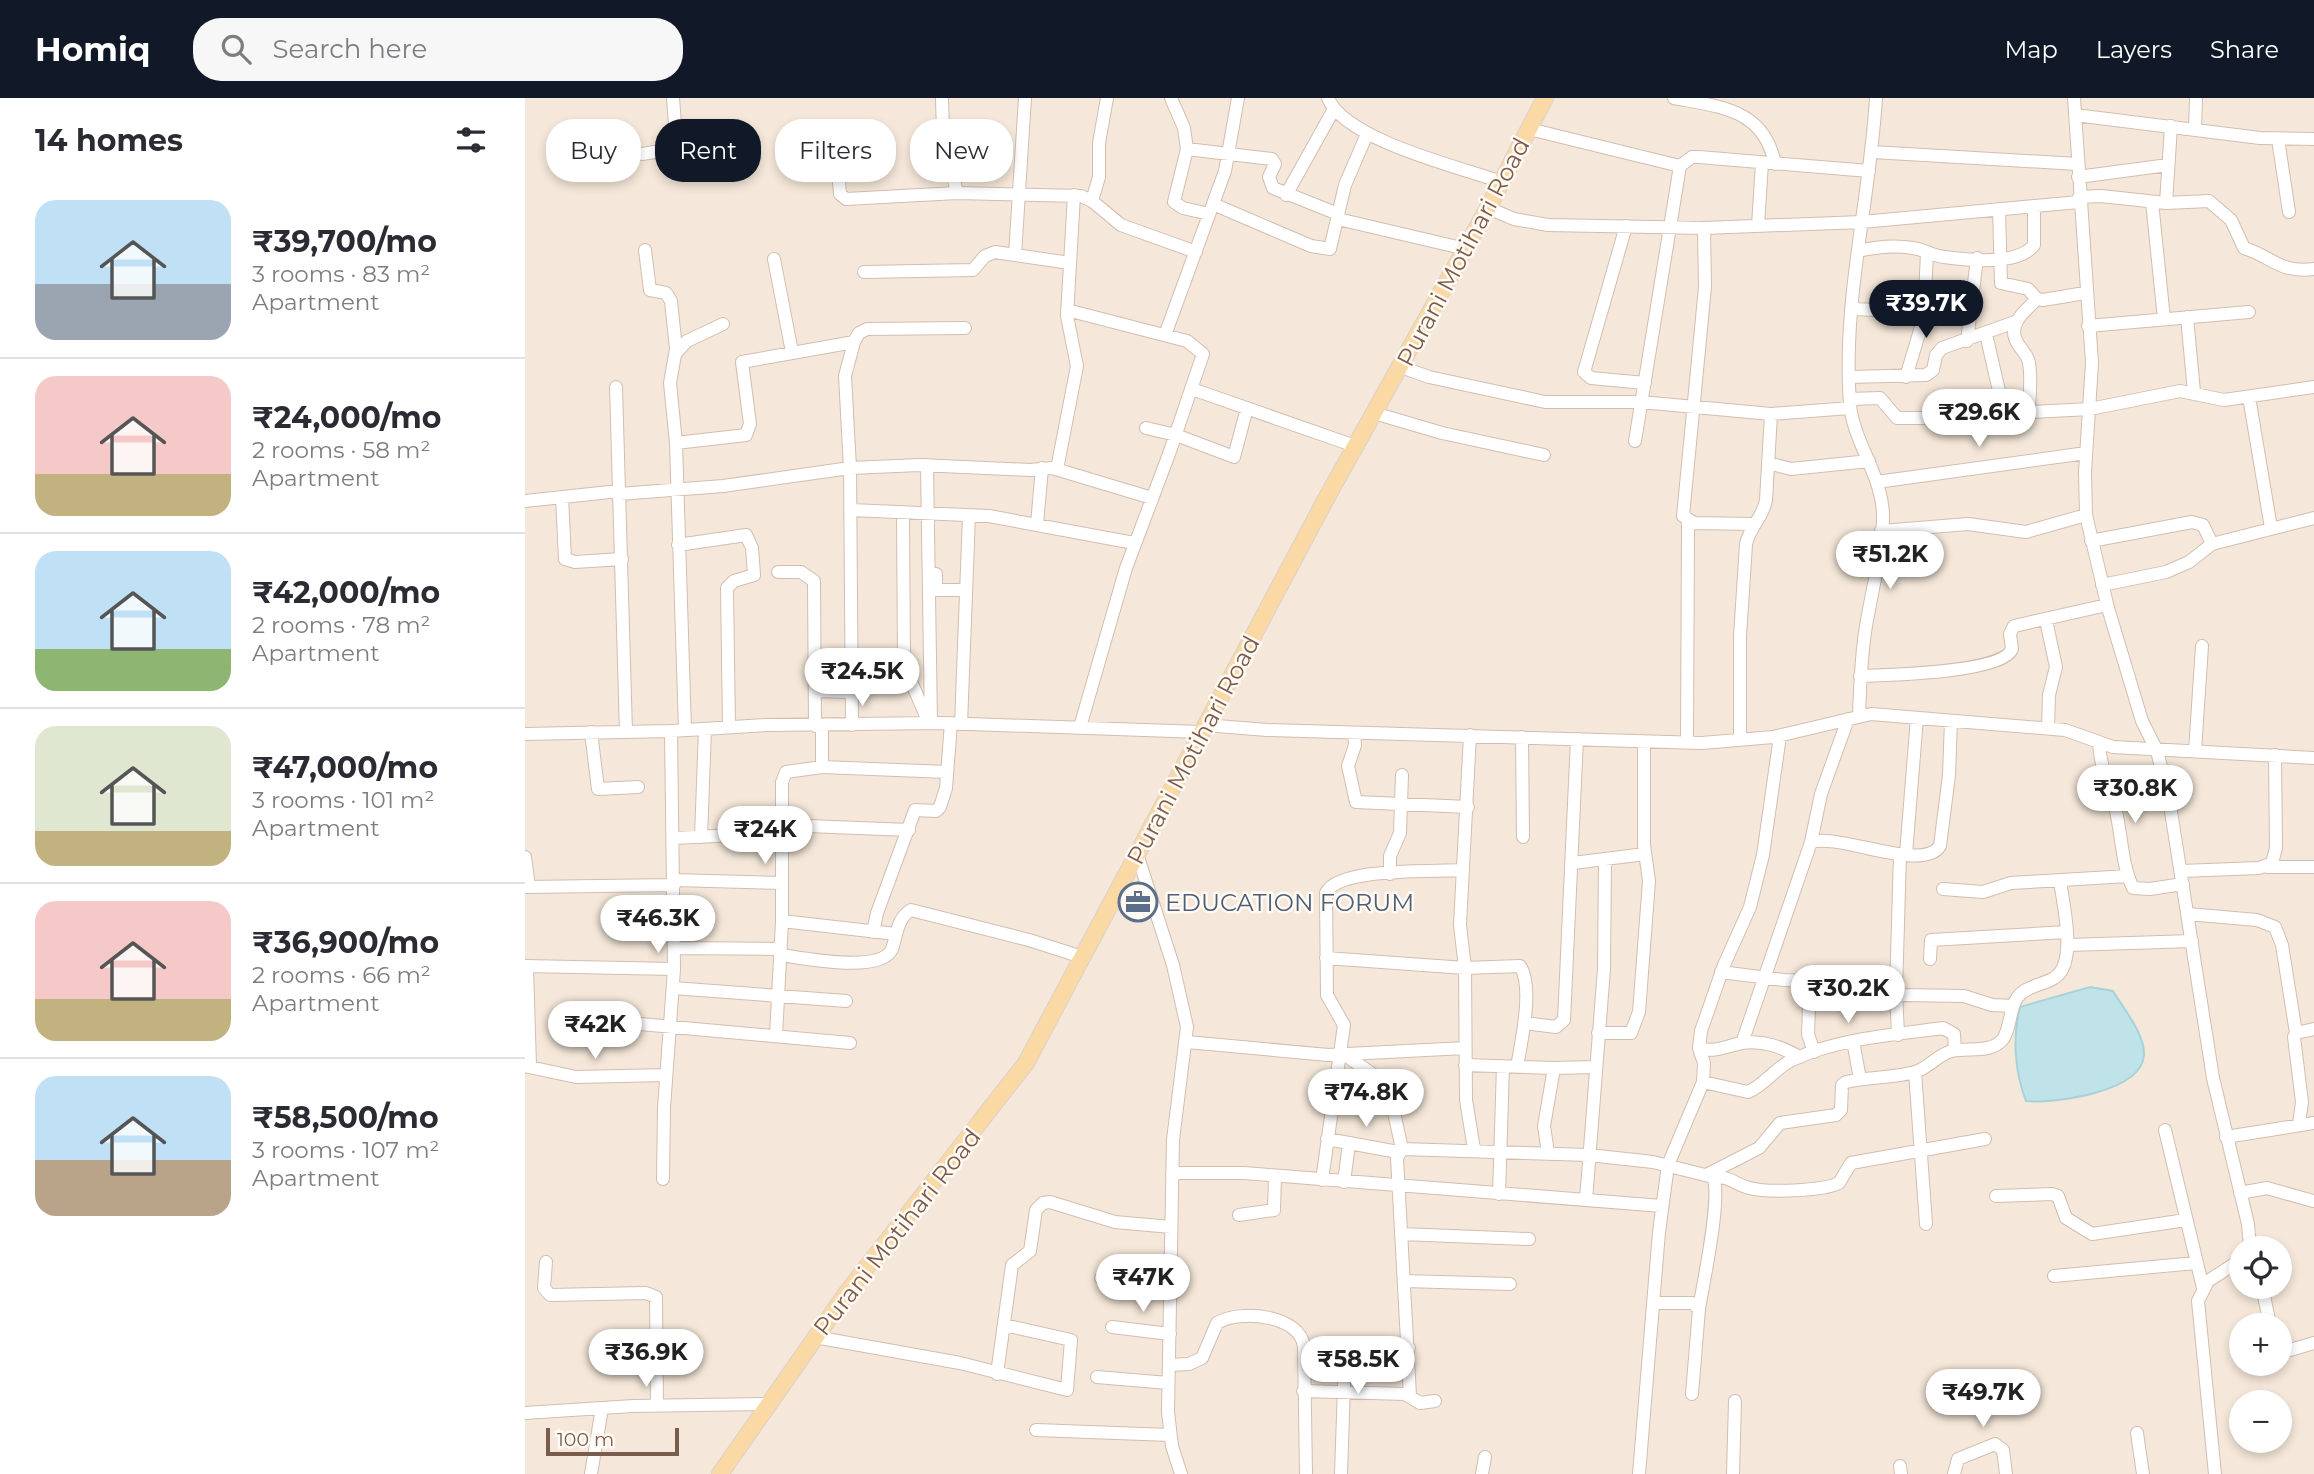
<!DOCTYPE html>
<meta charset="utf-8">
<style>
body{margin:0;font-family:Montserrat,sans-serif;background:#f7f7f7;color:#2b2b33;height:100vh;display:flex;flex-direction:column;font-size:26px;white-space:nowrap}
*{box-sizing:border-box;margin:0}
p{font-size:23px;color:#7c7c81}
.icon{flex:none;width:38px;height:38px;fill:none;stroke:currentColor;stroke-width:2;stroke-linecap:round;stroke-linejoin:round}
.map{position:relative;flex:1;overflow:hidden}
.side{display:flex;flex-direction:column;background:#fff;width:525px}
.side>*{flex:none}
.guide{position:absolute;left:21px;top:21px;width:665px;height:63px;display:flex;gap:14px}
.tools{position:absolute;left:1704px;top:1138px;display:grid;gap:14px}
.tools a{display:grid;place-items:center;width:63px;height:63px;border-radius:50%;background:#fff;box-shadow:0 4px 10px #0003;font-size:35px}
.scale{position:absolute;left:21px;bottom:18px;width:133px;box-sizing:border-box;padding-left:7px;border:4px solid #7a5c4d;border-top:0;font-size:19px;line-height:24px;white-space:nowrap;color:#7a5c4d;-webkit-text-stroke:5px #fffaf3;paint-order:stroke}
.price{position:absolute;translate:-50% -60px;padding:0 16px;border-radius:24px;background:#fff;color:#222;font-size:23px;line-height:46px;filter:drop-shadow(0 2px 4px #0008)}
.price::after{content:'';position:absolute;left:50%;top:42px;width:21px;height:16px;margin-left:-10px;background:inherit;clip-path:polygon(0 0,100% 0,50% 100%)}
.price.active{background:#111827;color:#fff}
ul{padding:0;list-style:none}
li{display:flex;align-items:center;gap:21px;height:175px;padding:0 35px}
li+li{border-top:2px solid #e1e1e2}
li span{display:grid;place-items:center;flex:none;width:196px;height:140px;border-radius:21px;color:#555}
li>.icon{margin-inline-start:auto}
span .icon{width:84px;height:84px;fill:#fffc;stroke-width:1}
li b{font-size:30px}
h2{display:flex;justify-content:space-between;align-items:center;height:84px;padding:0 35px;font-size:30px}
.pill{padding:0 24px;border-radius:28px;background:#fff;box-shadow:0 4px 10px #0003;font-size:24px;line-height:63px}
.pill.active{background:#111827;color:#fff}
header{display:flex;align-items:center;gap:42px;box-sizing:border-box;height:98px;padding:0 35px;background:#111827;color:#fff}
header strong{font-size:33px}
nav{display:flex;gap:38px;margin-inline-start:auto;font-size:24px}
.search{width:490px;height:63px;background:#f7f7f7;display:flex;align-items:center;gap:18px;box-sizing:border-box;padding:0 24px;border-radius:28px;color:#7c7c81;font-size:26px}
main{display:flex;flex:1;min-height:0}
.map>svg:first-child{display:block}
.residential{fill:#f5e8da;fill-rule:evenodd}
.water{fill:#bfe3e8;stroke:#a5d3da;stroke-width:2}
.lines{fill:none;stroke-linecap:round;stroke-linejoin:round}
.minor-casing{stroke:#d1beb0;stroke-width:14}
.major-casing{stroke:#dad1cd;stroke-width:18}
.minor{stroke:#fff;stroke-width:12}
.major{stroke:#fbd9a5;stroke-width:16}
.labels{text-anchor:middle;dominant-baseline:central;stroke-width:5;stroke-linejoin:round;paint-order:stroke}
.street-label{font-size:24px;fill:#7a5c4d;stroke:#fffaf3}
.service-label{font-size:24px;fill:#4e5e75;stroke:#fffaf3;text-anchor:start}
</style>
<header>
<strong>Homiq</strong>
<div class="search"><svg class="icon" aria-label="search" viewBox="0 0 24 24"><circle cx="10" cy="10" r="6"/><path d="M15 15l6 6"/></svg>Search here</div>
<nav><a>Map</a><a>Layers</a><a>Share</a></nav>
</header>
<main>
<section class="side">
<h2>14 homes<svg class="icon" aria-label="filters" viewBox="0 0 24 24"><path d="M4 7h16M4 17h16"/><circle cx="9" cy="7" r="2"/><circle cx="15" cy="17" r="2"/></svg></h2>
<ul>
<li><span style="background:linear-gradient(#bfe0f5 60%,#9aa5b1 0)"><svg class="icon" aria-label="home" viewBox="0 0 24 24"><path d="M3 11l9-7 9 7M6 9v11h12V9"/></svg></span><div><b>₹39,700/mo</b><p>3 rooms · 83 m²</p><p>Apartment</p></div></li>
<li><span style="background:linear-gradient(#f6c9c9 70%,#c2b280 0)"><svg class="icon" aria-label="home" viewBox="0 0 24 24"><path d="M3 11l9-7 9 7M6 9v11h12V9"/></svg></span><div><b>₹24,000/mo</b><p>2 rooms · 58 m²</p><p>Apartment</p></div></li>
<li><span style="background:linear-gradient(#bfe0f5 70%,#8fb573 0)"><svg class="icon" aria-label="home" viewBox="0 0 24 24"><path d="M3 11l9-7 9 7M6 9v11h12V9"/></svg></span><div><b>₹42,000/mo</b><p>2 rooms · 78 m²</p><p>Apartment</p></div></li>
<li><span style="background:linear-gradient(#dfe7d0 75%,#c2b280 0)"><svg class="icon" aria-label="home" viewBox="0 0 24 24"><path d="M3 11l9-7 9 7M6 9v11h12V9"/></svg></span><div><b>₹47,000/mo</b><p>3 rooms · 101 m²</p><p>Apartment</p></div></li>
<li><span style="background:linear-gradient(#f6c9c9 70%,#c2b280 0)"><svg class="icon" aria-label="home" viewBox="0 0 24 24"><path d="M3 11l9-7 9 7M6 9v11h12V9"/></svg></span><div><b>₹36,900/mo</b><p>2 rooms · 66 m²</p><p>Apartment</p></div></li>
<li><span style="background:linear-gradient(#bfe0f5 60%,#b9a48a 0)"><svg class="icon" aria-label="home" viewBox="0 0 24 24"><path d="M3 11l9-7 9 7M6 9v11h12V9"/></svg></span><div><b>₹58,500/mo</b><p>3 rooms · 107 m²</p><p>Apartment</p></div></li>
</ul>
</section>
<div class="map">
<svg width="1789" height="1376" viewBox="0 0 1789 1376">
<rect width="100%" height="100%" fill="#fdf6ec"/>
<path class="residential" d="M0,0h1789v1376h-1789zM1717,1150h38v38h-38zM1717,1227h38v38h-38zM1717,1304h38v38h-38z"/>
<path class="water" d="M1565,889l23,4c10,17 32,43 31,64 -2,37 -90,49 -118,46 -11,-28 -14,-64 -6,-94z"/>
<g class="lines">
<defs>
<path id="minor" d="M417,0l1,36 14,59
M646,0l13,30 3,21 -13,53 9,6 26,6
M803,0c17,42 131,69 174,84
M1149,0c47,9 90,11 101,66
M1549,0l18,265 -7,109 1,43 22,93 34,113 15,30 12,48 44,279 35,146 2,24
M1550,17l185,23 54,1
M1004,31l151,37
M1670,31l1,-31
M1753,41l11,73
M662,51l85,10 3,5 -6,13 4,11 65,26
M1348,54l205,12
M117,56l19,-3 12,-6 3,-8 -3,-39
M270,68l39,1 4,3 2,24 6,5 111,-6 124,3 11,5 29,24 75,27
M1553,79l90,-12
M761,97l48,-86
M1554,99l22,-1 65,7 43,-2 22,19 13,28c31,10 34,25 70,21
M567,103l7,-24v-34l8,-45
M1627,104l12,117
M1641,105l5,-77
M688,106l98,42 19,3 15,-64 22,-51
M963,110l26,11 34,6 156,3 158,-6 217,-20
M1474,111l2,74 27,6 9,10 6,1 42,-7
M813,121l128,30
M1101,128l-42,146 7,6 54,5
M1233,128l4,-63
M1179,130l1,59 -22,229 11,7 59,1
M120,152l5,40 16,3 5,8 5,48 -6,34 6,60 9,287
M1333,153c17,-4 37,-6 55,-3 10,1 20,8 31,9 24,3 74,9 90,-12v-39
M490,157l10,-157
M249,161l18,93
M339,174l109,-2 12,-14 10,-4 75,11
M1327,211l73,3
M542,212l120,31 16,13 -34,100 -43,114 -46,159
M1662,219l7,75
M1563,228l161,-14
M1461,236l18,79
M640,237l60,-164 13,-73
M1442,243l10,-83
M151,255l11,-12 36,-17
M876,269l28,10 116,25h96l130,12 79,-6
M1324,279l77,-2 7,-5 3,-15 6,-7 73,-26
M1381,279l18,-60 3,-64
M91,289l10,345
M667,291l163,57
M1724,299l22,131
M1325,301l30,-1 17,20h24l169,-9 90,-18 44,9 90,-13
M1504,314c0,-15 3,-33 0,-49 -1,-8 -7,-12 -11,-19 -12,-19 6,-32 19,-45
M849,315l68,20 102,22
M621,330l30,7 58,22 13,-49
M1110,343l45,-275 12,-9h7l170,14
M151,345l70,-8 4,-11 -8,-62 112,-20
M1243,365l23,6 78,-8
M402,367l4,258
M532,371l20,-103 -10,-50 7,-121
M1352,384l209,-29
M94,396l104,-8 127,-18 70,-3 110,5 22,-2 100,30
M37,399l3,62 10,3 47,-3
M0,403l94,-10
M326,412l138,6 145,27
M378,415l1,152 25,58
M512,426l5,-56
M1356,433l87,-7 58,8 60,-17
M1566,443l101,-19 11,3 9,19
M153,447l68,-10 6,13 2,27 -20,6 -7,7 2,139
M253,474h23l13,9 1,145
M411,476v16h29
M1577,487l64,-13 23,-10 23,-18 102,-26
M1521,522l10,47 -7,28 -1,33
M1335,578c25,-1 143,-3 152,-27l-2,-15 4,-8 93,-21
M290,593l36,1
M1334,617c1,-30 2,-60 7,-89 6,-35 15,-70 17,-105 2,-43 -30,-78 -33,-117 -8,-103 20,-204 26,-306
M436,626l8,-208
M327,627l-2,-257 -5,-92 9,-34 5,-9 8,-4 98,-1
M680,627l62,5 435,13 71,-6 98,-23 194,16 48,17 201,11
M66,634l7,57 40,-2
M829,635l1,12 -7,21 8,36 112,5
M0,636l146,-3 95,-6 175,-2 260,9
M945,637l-10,190 5,43 1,132 8,49
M997,639l1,100
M1215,642v-104l6,-92c4,-18 17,-26 20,-44l5,-86
M1162,644l1,-220
M1574,645c1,23 10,42 16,64 7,27 6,56 18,81l17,1 33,-5
M1670,653l7,-105
M297,669l125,5
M257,727l127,5
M176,739l4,-108
M149,740l108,-5
M1286,744l10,-48 27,-75
M612,756l36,111 14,62 -14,113 -5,272 4,34 9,28
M1381,756l11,-136
M0,759l4,30
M1048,765l72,-9
M1742,769h47
M1657,773l77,-3 13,-5 4,-15 -1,-93
M865,776v-18l10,-23 2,-58
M149,782l108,3
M0,789l149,-2
M1418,791l40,3 28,-9 117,-7
M1663,816l69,6 18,7 7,18 14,88
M257,823l114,13
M348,834l4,-19 38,-103 21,1 4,-4 6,-19 5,-65
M1544,847l123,-4
M149,850l107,1
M256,857c22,3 100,19 111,-6 5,-14 5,-31 19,-39l118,30 53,17
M801,860l139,10 55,-2c14,21 1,76 -3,101
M1405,861l1,-19 135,-8
M0,868l149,3
M2,869l3,99
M1196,874l63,8 78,3 41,12 61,1 28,9 21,1
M1274,882l10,28 -1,26 6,18
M148,890l173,13
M71,922l254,23
M999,925l32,4 8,-7 13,-281
M1073,935h33l8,-21 10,-131 -5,-36v-103
M1373,937l-2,-44 4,-137
M251,938l6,-115v-139l4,-10 36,-5v-41
M1328,943l7,38
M662,944l141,13 137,-7
M1217,945l69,-201c28,-9 111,31 129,4l9,-71 2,-54
M1174,950c16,5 27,-2 43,-5 22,-3 39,4 58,14
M820,957l43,30 14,64
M940,967l89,3
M0,968l51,11 90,-2
M1390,974l11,152
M1178,984l45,10c17,-7 27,-24 44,-32 47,-22 101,-25 151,-32l11,6 1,16
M1774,1026l3,-22 -8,-65 2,-4 18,-4
M1640,1032l38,158
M1701,1039l88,-14
M802,1041l71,13
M1023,1055l-4,-27 10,-58 42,-1
M647,1075h72l418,33
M1183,1076l51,-26 21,-25 56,-8 5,-5 1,-25 4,-3c22,-5 47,-4 69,-10 14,-4 23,-18 37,-21 16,-4 39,3 51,-12 8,-12 6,-29 14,-41 8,-12 26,-13 37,-20 24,-14 9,-74 6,-97
M1188,1079c16,-1 22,7 36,11 19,5 73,3 90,-5l12,-20 134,-24
M138,1081l1,-71 10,-139 -3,-238
M797,1082l22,-155 -17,-30 -1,-102c12,-26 107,-21 135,-23
M819,1084l5,-38
M1715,1095l27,-5 46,13
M974,1096l4,-128
M1471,1098l56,-2 6,2 8,22 26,16 94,-14
M1061,1102l18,-231 1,-109
M714,1117l35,-5 1,-34
M876,1136l128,5
M21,1164l-2,26 6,7 96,-2 10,4 1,109
M1529,1178l142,-13
M576,1180l70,1
M879,1183l106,3
M1737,1188l8,39
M1128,1205h39l7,6 -7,85
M587,1229l58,7
M290,1239l145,26 107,27 4,-50 -67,-15
M1755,1250l10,2 24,-7
M644,1267l20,-1 13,-6 15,-35c23,-14 84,-8 87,24l2,127
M472,1276l15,-109 18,-14 6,-41 7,-7 7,-1 65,20 56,5
M572,1279l71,6
M778,1293l102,3 15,9 15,-2
M885,1298l-13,-238 5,-9 187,6 64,7 60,15c9,19 -10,107 -14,132
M0,1315l108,-7 136,-2
M511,1332l134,5
M1612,1335l6,41
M1375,1368l1,8
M66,1376l11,-66
M816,1376l4,-117 6,-5 58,-4
M957,1376l3,-17
M1114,1376l20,-242 9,-67 35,-83 1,-19 -5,-15 2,-17 23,-66 26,-58 13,-52 17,-119
M1208,1376l2,-73
M1429,1376l4,-15 37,-15 8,6 3,24
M1690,1376l-17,-173 10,-20 34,-22"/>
<path id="major" d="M195,1376l128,-183 178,-228 301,-566 161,-289 57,-110"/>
</defs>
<use href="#minor" class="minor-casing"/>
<use href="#major" class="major-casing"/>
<use href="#minor" class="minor"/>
<use href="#major" class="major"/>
</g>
<defs>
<symbol id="office-ring" viewBox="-11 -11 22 22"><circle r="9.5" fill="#fffaf3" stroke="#5c6f8a" stroke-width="1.5"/><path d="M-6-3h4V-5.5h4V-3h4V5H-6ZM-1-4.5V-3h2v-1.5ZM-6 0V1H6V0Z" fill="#5c6f8a"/></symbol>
</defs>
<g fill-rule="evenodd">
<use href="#office-ring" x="591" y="782" width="44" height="44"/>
</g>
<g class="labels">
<g class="street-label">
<text transform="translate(938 154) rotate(-62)">Purani Motihari Road</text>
<text transform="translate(668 652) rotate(-62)">Purani Motihari Road</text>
<text transform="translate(372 1134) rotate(-52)">Purani Motihari Road</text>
</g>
<g class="service-label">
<text x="640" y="804">EDUCATION FORUM</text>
</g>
</g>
</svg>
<div class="tools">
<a><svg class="icon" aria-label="locate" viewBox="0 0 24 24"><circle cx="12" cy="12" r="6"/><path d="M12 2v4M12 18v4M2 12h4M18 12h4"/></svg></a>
<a>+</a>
<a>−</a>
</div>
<div class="scale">100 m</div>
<b class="price active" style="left:1401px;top:242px">₹39.7K</b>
<b class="price" style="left:1454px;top:351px">₹29.6K</b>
<b class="price" style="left:1365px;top:493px">₹51.2K</b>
<b class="price" style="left:337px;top:610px">₹24.5K</b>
<b class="price" style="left:1610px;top:727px">₹30.8K</b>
<b class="price" style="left:240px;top:768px">₹24K</b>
<b class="price" style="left:133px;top:857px">₹46.3K</b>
<b class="price" style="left:1323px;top:927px">₹30.2K</b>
<b class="price" style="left:70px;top:963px">₹42K</b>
<b class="price" style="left:841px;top:1031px">₹74.8K</b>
<b class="price" style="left:618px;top:1216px">₹47K</b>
<b class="price" style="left:121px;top:1291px">₹36.9K</b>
<b class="price" style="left:833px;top:1298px">₹58.5K</b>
<b class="price" style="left:1458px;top:1331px">₹49.7K</b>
<div class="guide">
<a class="pill">Buy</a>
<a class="pill active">Rent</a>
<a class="pill">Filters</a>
<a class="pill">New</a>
</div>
</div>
</main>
